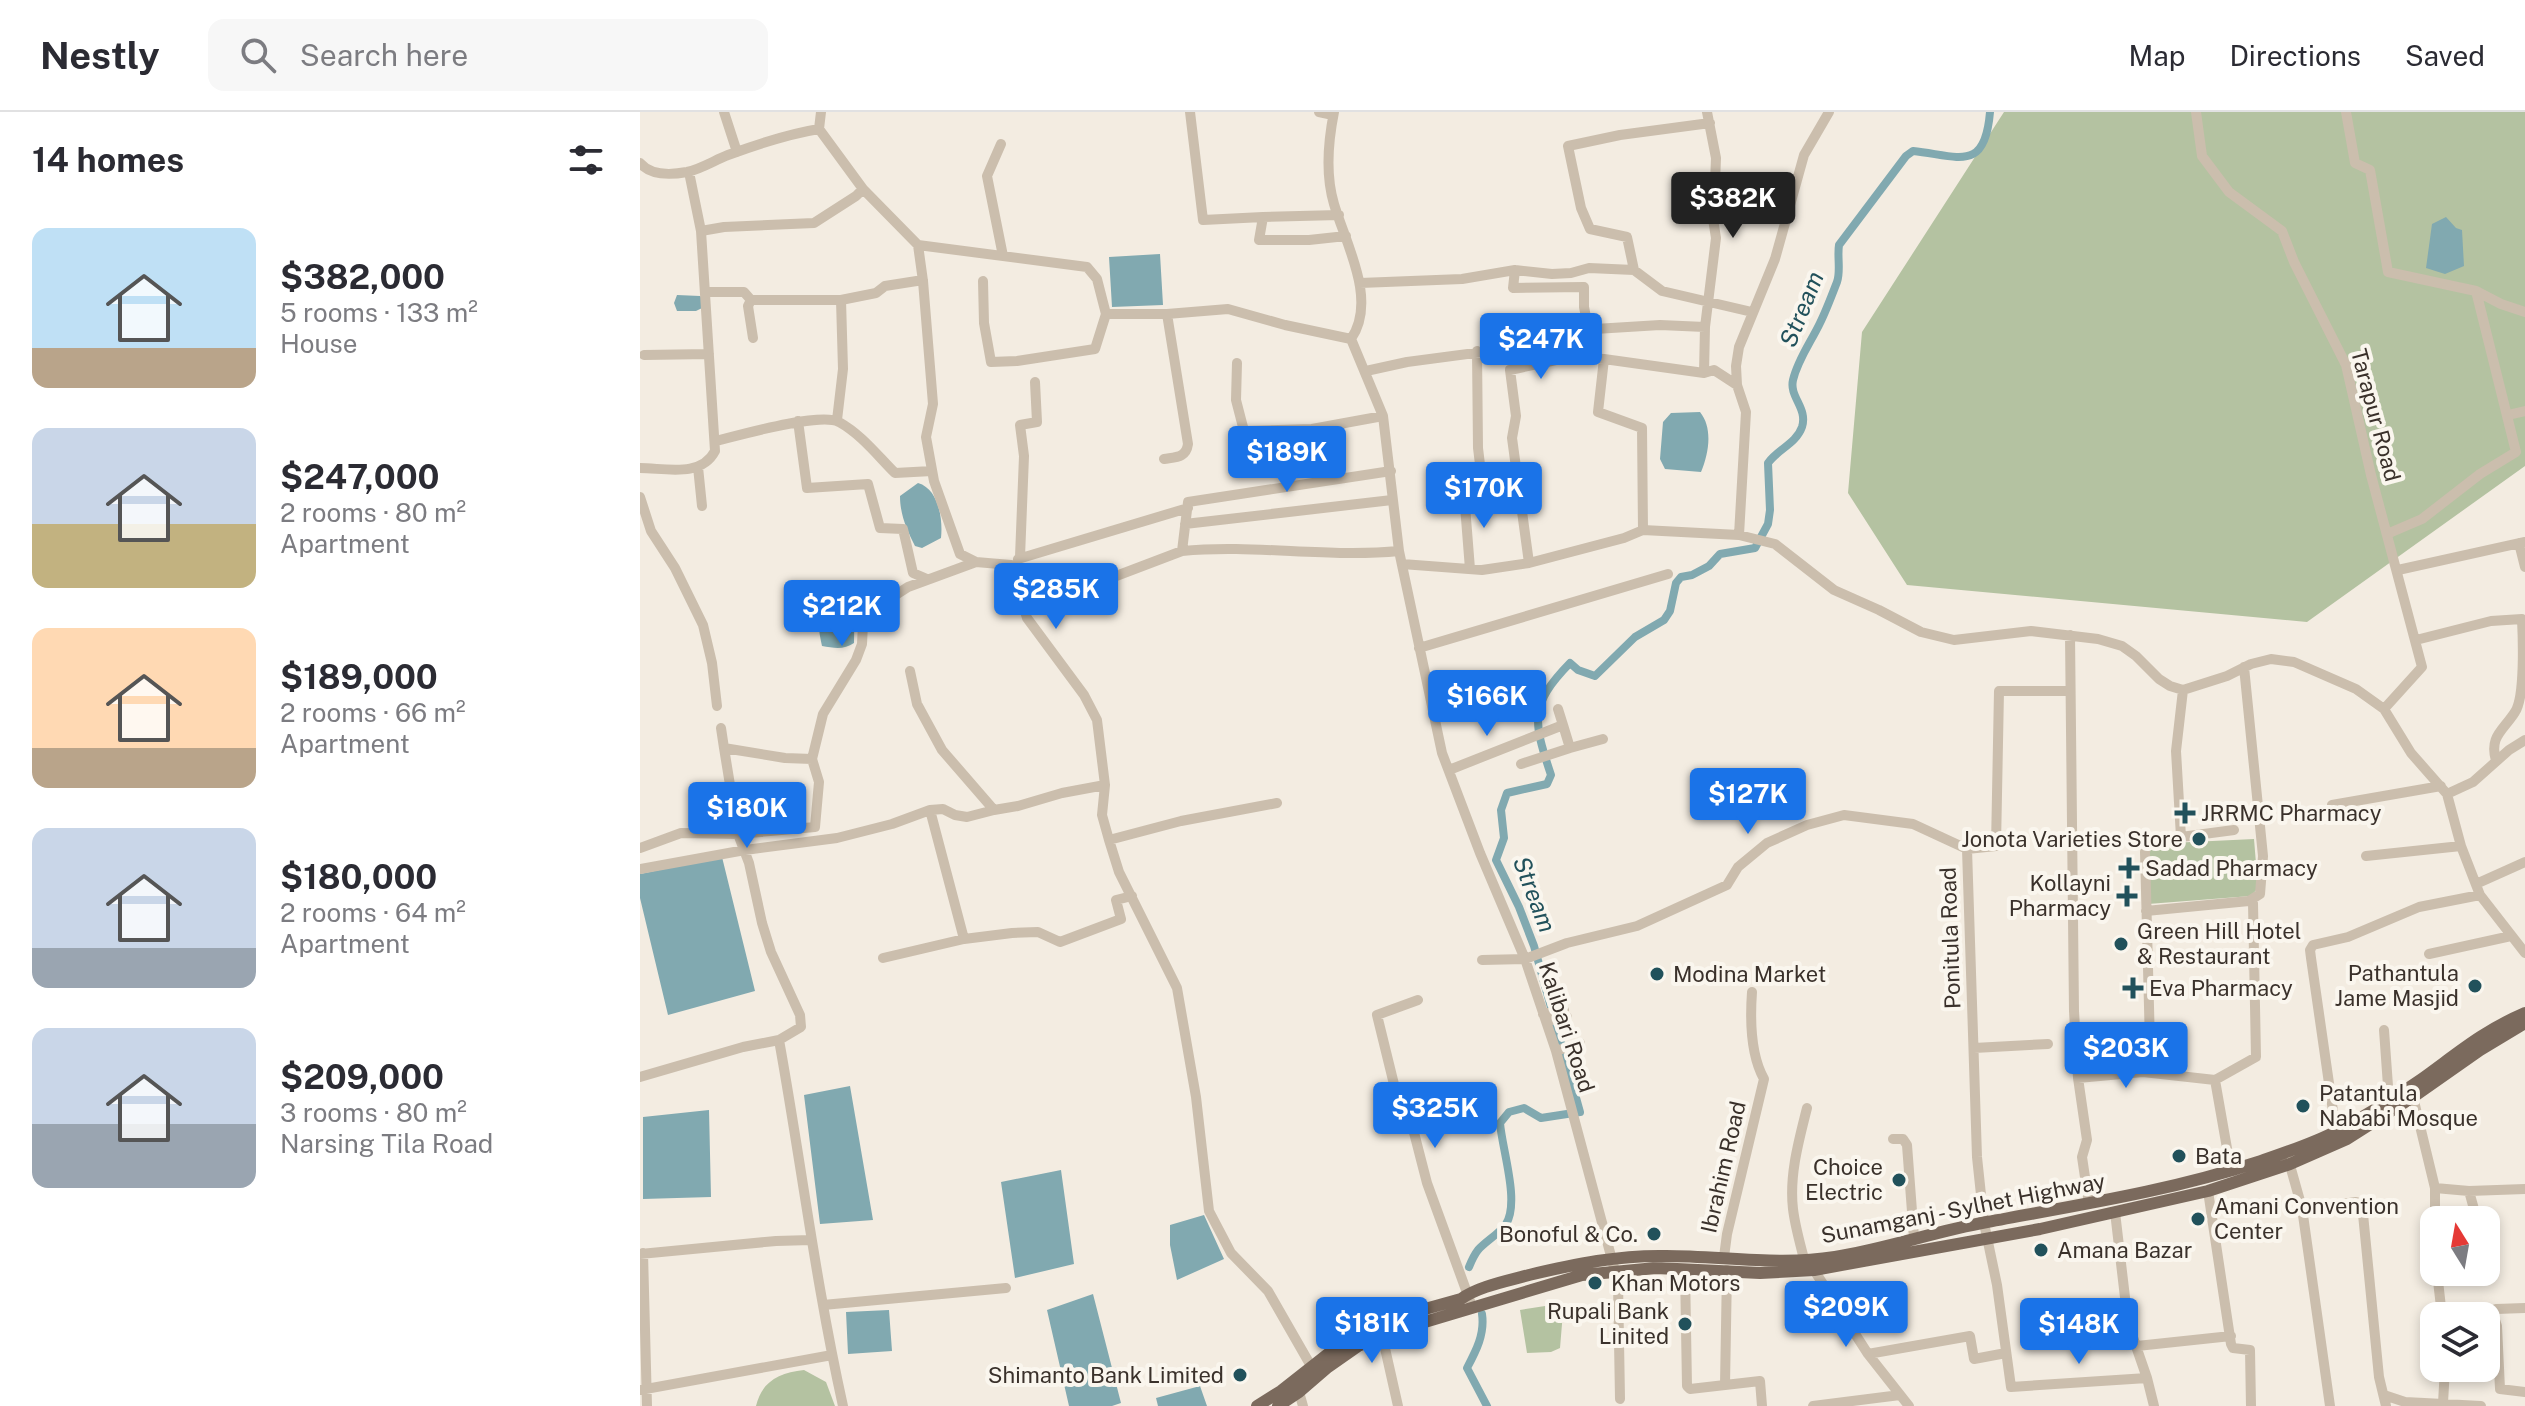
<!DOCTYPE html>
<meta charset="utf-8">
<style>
body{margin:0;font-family:"Public Sans",sans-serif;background:#f7f7f7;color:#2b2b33;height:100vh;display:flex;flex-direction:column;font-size:30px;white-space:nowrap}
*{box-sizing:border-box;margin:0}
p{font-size:26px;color:#7c7c81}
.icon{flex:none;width:44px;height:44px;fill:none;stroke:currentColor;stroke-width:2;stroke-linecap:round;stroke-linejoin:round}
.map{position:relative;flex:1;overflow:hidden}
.details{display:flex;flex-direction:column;background:#fff;width:640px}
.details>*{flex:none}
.needle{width:52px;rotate:349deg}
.buttons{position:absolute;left:1780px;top:1094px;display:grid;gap:16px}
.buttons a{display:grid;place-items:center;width:80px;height:80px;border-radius:16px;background:#fff;box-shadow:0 4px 12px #0003;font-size:40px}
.price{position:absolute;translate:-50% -68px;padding:0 18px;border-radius:8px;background:#1a73e8;color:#fff;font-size:26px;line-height:52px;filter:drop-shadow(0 2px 4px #0008)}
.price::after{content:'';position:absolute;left:50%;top:48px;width:24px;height:18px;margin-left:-12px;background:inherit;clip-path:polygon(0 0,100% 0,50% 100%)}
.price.on{background:#222;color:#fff}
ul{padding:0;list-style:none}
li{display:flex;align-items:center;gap:24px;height:200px;padding:0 32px}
li span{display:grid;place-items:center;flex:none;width:224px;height:160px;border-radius:16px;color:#555}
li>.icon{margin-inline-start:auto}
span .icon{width:96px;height:96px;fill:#fffc;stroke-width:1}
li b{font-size:34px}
h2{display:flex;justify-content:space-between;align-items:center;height:96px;padding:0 32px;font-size:34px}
header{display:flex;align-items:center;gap:48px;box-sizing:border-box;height:112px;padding:0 40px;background:#fff;border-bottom:2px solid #e1e1e2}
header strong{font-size:38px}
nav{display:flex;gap:44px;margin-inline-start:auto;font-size:28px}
.search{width:560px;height:72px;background:#f7f7f7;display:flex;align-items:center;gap:20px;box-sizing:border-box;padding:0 28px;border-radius:16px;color:#7c7c81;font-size:30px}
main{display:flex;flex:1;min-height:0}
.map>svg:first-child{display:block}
.green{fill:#b4c2a1}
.water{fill:#81a9b0}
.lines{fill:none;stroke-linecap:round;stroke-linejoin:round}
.canal{stroke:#81a9b0;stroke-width:8}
.minor{stroke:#cbbead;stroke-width:10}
.major{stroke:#7b6a5d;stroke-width:12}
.poi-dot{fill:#21515b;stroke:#faf6ee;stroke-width:3}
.labels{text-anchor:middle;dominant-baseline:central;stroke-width:8;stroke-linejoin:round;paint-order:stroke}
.street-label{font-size:22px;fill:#3a312b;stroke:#faf6ee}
.poi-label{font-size:22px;fill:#3a312b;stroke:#faf6ee;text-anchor:start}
.water-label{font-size:24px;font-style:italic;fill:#21515b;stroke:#faf6ee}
</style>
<header>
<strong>Nestly</strong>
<div class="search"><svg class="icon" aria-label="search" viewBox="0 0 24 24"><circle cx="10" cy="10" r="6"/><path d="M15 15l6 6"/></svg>Search here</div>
<nav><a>Map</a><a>Directions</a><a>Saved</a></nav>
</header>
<main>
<section class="details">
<h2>14 homes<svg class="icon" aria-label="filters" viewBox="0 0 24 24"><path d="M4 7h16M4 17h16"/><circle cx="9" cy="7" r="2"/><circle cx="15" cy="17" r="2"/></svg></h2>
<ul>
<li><span style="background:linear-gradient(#bfe0f5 75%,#b9a48a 0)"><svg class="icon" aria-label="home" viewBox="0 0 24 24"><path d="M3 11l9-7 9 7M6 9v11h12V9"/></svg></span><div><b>$382,000</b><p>5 rooms · 133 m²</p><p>House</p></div></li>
<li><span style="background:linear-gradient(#c9d6e8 60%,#c2b280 0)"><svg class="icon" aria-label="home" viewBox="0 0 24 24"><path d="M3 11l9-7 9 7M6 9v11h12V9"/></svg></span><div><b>$247,000</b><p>2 rooms · 80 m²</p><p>Apartment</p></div></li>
<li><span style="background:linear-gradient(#ffd9b3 75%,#b9a48a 0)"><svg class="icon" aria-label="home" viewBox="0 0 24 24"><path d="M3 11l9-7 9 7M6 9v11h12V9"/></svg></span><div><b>$189,000</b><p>2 rooms · 66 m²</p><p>Apartment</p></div></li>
<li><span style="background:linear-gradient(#c9d6e8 75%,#9aa5b1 0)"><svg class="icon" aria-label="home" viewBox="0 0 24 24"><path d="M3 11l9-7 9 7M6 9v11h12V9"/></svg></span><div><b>$180,000</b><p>2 rooms · 64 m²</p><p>Apartment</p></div></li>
<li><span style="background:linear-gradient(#c9d6e8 60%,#9aa5b1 0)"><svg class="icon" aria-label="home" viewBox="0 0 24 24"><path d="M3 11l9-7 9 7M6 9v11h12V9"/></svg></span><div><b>$209,000</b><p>3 rooms · 80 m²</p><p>Narsing Tila Road</p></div></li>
</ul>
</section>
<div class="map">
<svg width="1885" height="1294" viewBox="0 0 1885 1294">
<rect width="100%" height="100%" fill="#f3ece1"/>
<path class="green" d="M1364,0h521v354l-218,156 -400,-37 -59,-92 14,-161z
M1614,727l4,49 -7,8 -103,8 2,-60z
M918,1192l5,8 -3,36 -9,4 -24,1 -7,-43z
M164,1258l22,12 9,24h-79c6,-25 23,-33 48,-36z"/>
<path class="water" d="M1806,105l10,11 6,2 2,36 -19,8 -19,-6 6,-44z
M520,142l3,51 -51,2 -3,-50z
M37,183l23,1 4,3 -2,9 -6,3h-19l-3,-8z
M1060,300c13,16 9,41 1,60l-36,-3 -5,-10 3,-37 8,-9z
M278,371c21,6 25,37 23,55l-19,10 -7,-2c-8,-16 -15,-31 -15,-50z
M196,492c21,1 18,22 18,39 -10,7 -20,5 -32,3 -3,-14 -6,-26 2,-39z
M82,745l33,134 -87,24 -28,-117v-24z
M210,974l23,134 -53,4 -16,-129z
M69,998l2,87 -68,2v-82z
M421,1058l13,94 -59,14 -14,-96z
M564,1103l20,44 -47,21 -7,-35v-20z
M453,1182l28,109 -9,3h-43l-22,-96z
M249,1198l3,41 -44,3 -2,-42z
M560,1274l7,20h-49l-2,-8z"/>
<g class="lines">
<path class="canal" d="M829,1155c2,-5 5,-12 9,-17 8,-9 21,-16 28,-26 14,-22 -4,-75 -6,-101l9,-11 15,-4 17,10 39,-6 -46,-166 -15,-39 -23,-47 8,-22 -3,-28 6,-17 40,-9 4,-9c-18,-54 -22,-70 19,-112l8,7 17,6 40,-39 29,-17 6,-9 6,-28 5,-6 11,-2 17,-9 11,-12 35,-6 13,-24 2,-14 -2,-47c10,-14 28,-19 34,-36 6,-19 -13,-30 -9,-47 5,-21 18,-38 27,-57 6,-12 12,-28 17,-41 4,-11 0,-25 2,-37l67,-89 7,-5c46,5 72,22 77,-39
M842,1202c3,20 -6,37 -15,54l20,38"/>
<path class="minor" d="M84,0l13,40
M550,0l13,108 60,-3 -4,23h50l37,-4
M679,0l14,3
M694,0c-6,30 -9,62 0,92 11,38 44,96 17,135
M1556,0l6,44 27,36 53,39 12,31 52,103 25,110 51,192 -38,42
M1706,0l9,51 15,7 18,102 88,19 40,161 -36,22 -58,45 -35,15
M179,17l2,-17
M361,32l-14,32 16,80
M0,51c11,13 31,12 47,9 14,-3 28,-12 41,-17 30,-11 60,-21 91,-26l44,60 55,56 5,36 10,123 -7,33 8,44 26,73 16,8 35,3 16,53 57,77 13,25 8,65 -3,30 7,25 10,32 58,116 19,109 13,114 22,42 37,38 43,75
M623,105l76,-2
M61,119l23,-4 90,-4 42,-27 7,-7
M278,133l169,22 10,12 9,35h61l61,-5 57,16 66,14
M875,158l-2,18 71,-1v20l4,20 7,2 65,-4 45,2
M994,158l-7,-33 -37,-8 -9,-21 -13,-62 52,-11 90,-12
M343,169l1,42 7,39 26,-1 78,-12 11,-35
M720,171l102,-4 53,-9 37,4 19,-1 18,-5 45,2 28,21 90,21
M1836,179l25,13 24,8
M66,180h38l7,8
M201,188l35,-7 9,-7 38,-6
M113,226l-5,-32 3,-6h90l2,69 -6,51
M711,227l32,77 16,135 43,202 38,100 45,106 31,92 59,220 3,11 2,117
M837,239l1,97 4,33 34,-4
M4,243l65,-1
M964,247l-6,53 44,16 1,102
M597,251l-1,37 8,31 68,-2 71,-13
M726,259l41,-9 159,-21 4,16
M1064,261l1,-46 11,-89 -6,-38 5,-17 1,-25 -9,-46
M1868,303l17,-4
M158,309l9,67 61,-4 12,44 23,1 10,44 14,6
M76,329c24,-6 104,-29 123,-19 23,13 38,33 56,51l37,-2
M524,347c12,-2 22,-1 24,-15l-21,-130
M58,355l4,39
M0,356c25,0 61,10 75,-17l-14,-220 -12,-59
M824,381l6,76
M0,385l11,34 24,37 28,57 9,38 5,43
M545,412l207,-24
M1099,423l7,-123 -9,-27 -1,-19 3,-19 36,-88 29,-104 25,-43
M1879,431l6,24
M542,439l6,-49 203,-31
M380,445l4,-101 -4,-31 17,-3 -2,-40
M378,447l170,-51
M889,451l-17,-125 4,-22 -6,-46 60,-13 34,2 100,14 10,-3 23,15
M762,452l80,6 47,-7 95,-25 19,-8 96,5 36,9 59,46 45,20 42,22 33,8 77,-9 67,8 24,7 14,10 23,23 11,7 13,4 44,-14 24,-12 20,-5 23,3 62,27 28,20 27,44 36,41 14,52 19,49 45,58
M1758,458l127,-28
M384,499l158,-60c72,-7 145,7 217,0
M1430,523l4,376 4,67 9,62 -5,17 7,47
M1776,528l75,-19 31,-2c1,20 3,78 -7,93 -12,19 -26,24 -19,49
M779,536l249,-74
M270,559l7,33 25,46 52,60 24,-4 44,-13 43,-8
M81,616l3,20 61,10 27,1
M84,636l14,86 11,29 13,60 9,29 29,63 1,12 -22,13c22,122 37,245 64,366
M930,636l33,-9
M881,652l49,-16 -7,-23
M809,658l114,-45 -5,-16
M1807,682l26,-12 36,-32 16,-10
M1692,693l109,-19
M290,698l34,129
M1541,725l53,-7
M469,728l72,-19 96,-18
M0,736l41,-15 57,1 77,-7 4,-45 -7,-23 11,-45 33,-54 6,-16 1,-20 6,-12 39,-25 68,-25
M1327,737l10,308 7,66 13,62 14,102 136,-9
M1327,737l29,-3 3,-155h71
M1726,744l95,-10
M0,757l105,-19 92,-12 55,-14 38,-14 13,-1 12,6 12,2 27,-7
M1836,772l49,-22
M1506,799l103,-10 11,-7 3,-38 -19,-189
M1789,842l82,-18
M243,846l81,-19 48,-6 26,-1 22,10 61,-23 -5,-19 16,-4
M842,848l43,-1 42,-16 70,-17 90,-41 11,-18 29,-24 40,-18 37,-10 69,9 54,25
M778,888l-41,15 26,106h8l16,62 43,118
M903,902l21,-4
M906,909l21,-4
M1744,918l5,70
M1334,936l74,-4
M916,939l24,-8
M1503,960l72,8 16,91
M0,965l103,-30 36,-7
M1438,966l65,-6 4,-9 3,-18 -5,-193 2,-10 34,-5 -5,-86 7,-61
M1575,968l41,-23 -3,-154
M1773,985l22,91v32
M1696,1020l-25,-174 -1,-8 3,-5 35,-8 71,-30 61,-12
M1253,1027h10l4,6 7,93
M1648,1046l14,50 6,1 48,-7 6,2 17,173 7,29
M1795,1076l34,3 56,-2
M1568,1079l23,153 2,4 17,2 1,56
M1829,1079l8,29
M1662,1096l28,198
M1475,1100l13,111 19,55 7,28
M3,1141l4,153
M0,1142l136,-13 35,-1
M1084,1145l3,-23 37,-155c-14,-25 -14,-59 -12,-87
M1164,1147c-4,-16 -9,-33 -11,-50 -4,-34 6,-69 14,-101
M1045,1158l2,116 3,3 70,-8 2,25
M1174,1158l54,84 41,52
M1797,1160l5,44
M183,1193l183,-17
M1885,1196l-29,1 -4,2 5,15 3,63 25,3
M742,1209v14l16,71
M1497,1234l94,-10
M1228,1242l102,-18 4,23 32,-6
M1085,1273l2,-115
M0,1278l192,-35
M659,1280l4,14
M1744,1283l21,7 76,4
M1803,1291l2,-35
M1173,1294l87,-11"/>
<path class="major" d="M617,1294l24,-15 75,-59 26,-11 79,-22c18,-13 47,-18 68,-24 46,-11 90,-20 137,-19 55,0 114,10 169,1 51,-8 101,-26 152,-35 91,-17 183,-31 271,-60 26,-9 54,-18 79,-31 27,-14 56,-32 82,-50 38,-27 62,-49 106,-68
M638,1294l21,-14 29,-25 30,-21 40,-16 184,-55 74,-7 104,5 54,-3 226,-41 168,-38 82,-27 57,-25 66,-42 67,-47 45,-27"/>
</g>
<g class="poi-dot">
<path d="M1541 689h8v8h8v8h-8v8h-8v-8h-8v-8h8z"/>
<circle cx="1559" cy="727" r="8"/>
<path d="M1485 744h8v8h8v8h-8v8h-8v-8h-8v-8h8z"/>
<path d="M1483 772h8v8h8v8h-8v8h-8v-8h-8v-8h8z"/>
<circle cx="1481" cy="832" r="8"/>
<circle cx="1017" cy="862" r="8"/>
<circle cx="1835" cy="874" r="8"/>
<path d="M1489 864h8v8h8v8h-8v8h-8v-8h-8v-8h8z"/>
<circle cx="1663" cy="994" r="8"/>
<circle cx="1539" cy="1044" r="8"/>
<circle cx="1259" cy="1068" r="8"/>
<circle cx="1558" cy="1107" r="8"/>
<circle cx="1014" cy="1122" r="8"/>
<circle cx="1401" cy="1138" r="8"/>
<circle cx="955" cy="1171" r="8"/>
<circle cx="1045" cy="1212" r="8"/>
<circle cx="600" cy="1263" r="8"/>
</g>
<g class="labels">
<g class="street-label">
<text transform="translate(1736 303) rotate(75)">Tarapur Road</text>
<text transform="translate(1310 826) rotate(-92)">Ponitula Road</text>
<text transform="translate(927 915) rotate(72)">Kalibari Road</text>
<text transform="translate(1083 1055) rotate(-77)">Ibrahim Road</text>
<text transform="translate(1323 1096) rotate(-11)">Sunamganj - Sylhet Highway</text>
</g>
<g class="poi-label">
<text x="1561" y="701">JRRMC Pharmacy</text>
<text x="1543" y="727" text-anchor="end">Jonota Varieties Store</text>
<text x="1505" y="756">Sadad Pharmacy</text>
<text x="1471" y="771" text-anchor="end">Kollayni<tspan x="1471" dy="25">Pharmacy</tspan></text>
<text x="1497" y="819">Green Hill Hotel<tspan x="1497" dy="25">&amp; Restaurant</tspan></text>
<text x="1819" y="861" text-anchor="end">Pathantula<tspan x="1819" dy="25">Jame Masjid</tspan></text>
<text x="1033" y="862">Modina Market</text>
<text x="1509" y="876">Eva Pharmacy</text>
<text x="1679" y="981">Patantula<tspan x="1679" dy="25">Nababi Mosque</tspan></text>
<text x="1555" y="1044">Bata</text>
<text x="1243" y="1055" text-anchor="end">Choice<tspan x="1243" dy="25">Electric</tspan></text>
<text x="1574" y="1094">Amani Convention<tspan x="1574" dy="25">Center</tspan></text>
<text x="998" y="1122" text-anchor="end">Bonoful &amp; Co.</text>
<text x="1417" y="1138">Amana Bazar</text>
<text x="971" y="1171">Khan Motors</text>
<text x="1029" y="1199" text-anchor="end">Rupali Bank<tspan x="1029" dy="25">Linited</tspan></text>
<text x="584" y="1263" text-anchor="end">Shimanto Bank Limited</text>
</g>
<g class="water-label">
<text transform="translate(1161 197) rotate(-68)">Stream</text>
<text transform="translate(895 782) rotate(69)">Stream</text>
</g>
</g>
</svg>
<div class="buttons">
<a><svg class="needle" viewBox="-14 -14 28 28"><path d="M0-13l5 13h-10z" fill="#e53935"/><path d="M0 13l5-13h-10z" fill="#7c7c81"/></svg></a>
<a><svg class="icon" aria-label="layers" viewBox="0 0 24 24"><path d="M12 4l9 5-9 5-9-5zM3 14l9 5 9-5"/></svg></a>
</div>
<b class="price on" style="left:1093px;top:128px">$382K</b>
<b class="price" style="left:901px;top:269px">$247K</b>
<b class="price" style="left:647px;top:382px">$189K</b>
<b class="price" style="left:844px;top:418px">$170K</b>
<b class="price" style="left:416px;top:519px">$285K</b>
<b class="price" style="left:202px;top:536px">$212K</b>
<b class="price" style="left:847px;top:626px">$166K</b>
<b class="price" style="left:1108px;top:724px">$127K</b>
<b class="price" style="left:107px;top:738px">$180K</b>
<b class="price" style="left:1486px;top:978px">$203K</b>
<b class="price" style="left:795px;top:1038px">$325K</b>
<b class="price" style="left:1206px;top:1237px">$209K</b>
<b class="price" style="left:732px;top:1253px">$181K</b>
<b class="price" style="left:1439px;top:1254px">$148K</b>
</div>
</main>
